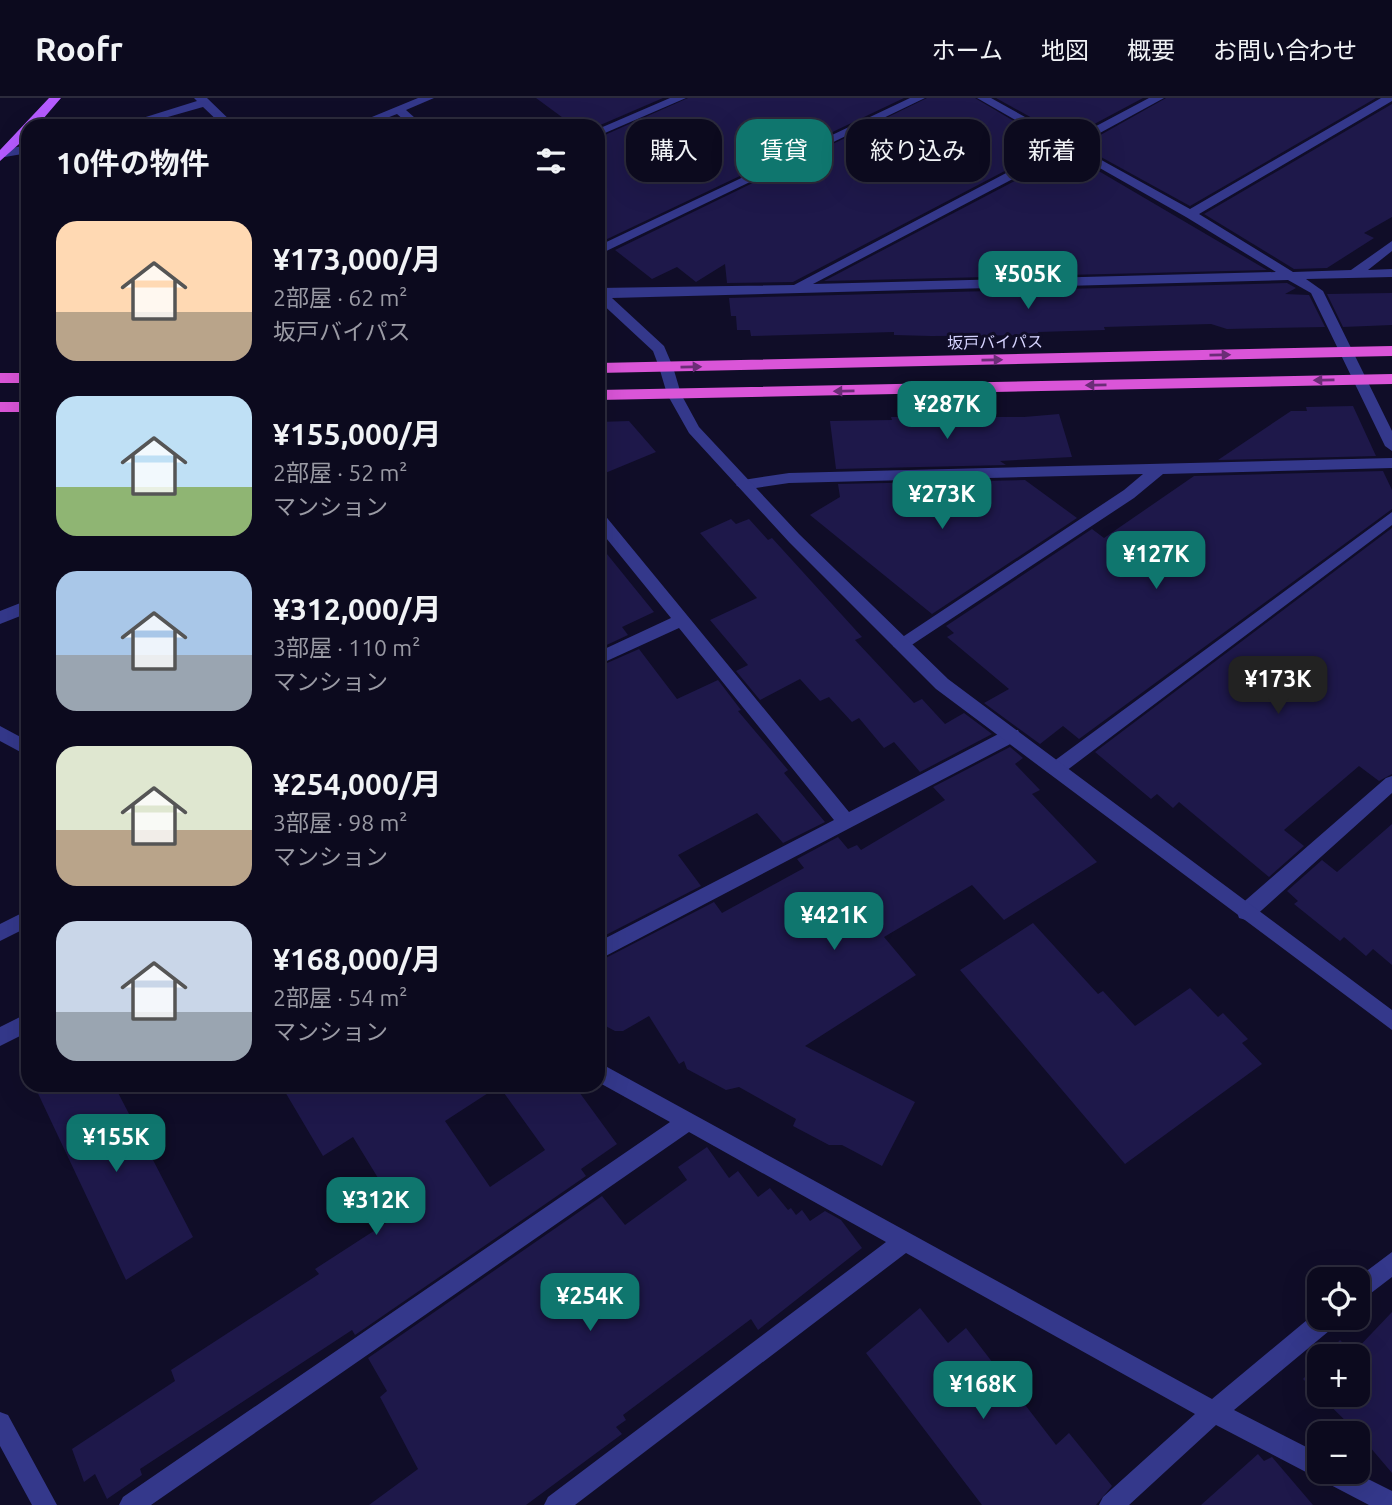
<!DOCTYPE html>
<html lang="ja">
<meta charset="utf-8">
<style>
body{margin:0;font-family:Ubuntu,"Noto Sans JP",sans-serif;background:#1a182b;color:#f1f3f6;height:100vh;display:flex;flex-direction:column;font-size:26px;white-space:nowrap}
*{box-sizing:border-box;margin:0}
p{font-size:23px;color:#9a9aa4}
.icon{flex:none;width:38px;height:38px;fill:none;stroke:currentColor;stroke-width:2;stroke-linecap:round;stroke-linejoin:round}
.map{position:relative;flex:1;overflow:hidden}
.details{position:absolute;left:21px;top:21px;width:584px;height:973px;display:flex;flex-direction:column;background:#0c0a1e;border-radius:21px;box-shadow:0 7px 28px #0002,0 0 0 2px #2c2b3c}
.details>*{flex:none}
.banner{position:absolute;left:626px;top:21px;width:660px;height:63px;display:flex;gap:14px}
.fabs{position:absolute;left:1307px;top:1169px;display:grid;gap:14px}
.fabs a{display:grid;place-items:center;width:63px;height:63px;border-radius:14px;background:#0c0a1e;box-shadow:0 7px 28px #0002,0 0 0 2px #2c2b3c;font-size:35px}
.price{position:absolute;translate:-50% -60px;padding:0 16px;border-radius:14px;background:#0f766e;color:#fff;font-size:23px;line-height:46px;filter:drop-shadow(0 2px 4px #0008)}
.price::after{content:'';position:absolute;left:50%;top:42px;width:21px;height:16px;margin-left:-10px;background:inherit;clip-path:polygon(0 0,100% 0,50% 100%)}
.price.current{background:#222;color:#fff}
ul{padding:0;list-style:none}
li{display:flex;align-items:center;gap:21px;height:175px;padding:0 35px}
li span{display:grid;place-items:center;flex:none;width:196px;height:140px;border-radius:21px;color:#555}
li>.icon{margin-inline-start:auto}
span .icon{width:84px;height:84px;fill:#fffc;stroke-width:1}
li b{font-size:30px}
h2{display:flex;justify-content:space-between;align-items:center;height:84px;padding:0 35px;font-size:30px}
.pill{padding:0 24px;border-radius:21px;background:#0c0a1e;box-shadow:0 7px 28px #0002,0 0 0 2px #2c2b3c;font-size:24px;line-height:63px}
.pill.current{background:#0f766e;color:#fff}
header{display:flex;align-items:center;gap:42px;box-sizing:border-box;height:98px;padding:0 35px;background:#0c0a1e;border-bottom:2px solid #2c2b3c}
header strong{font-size:33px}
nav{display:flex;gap:38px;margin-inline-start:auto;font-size:24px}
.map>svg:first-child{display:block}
.building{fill:#1e184a;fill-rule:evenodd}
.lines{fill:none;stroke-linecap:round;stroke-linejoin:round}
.minor{fill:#34388b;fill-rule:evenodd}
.tertiary{fill:#34388b;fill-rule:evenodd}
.primary{fill:#b55bff;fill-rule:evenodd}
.trunk{fill:#da55d8;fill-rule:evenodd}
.oneway{fill:#6b2d77}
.labels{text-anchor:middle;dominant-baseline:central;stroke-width:6;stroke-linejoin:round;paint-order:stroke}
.far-street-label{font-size:16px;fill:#d6d4ff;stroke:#100d28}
</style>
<header>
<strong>Roofr</strong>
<nav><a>ホーム</a><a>地図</a><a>概要</a><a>お問い合わせ</a></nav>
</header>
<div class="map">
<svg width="1392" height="1407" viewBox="0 0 1392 1407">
<rect width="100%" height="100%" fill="#100d28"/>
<path class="building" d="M536,0h127l-65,28h-24z
M688,0h216l-301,143 -5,-3v-100z
M927,0h48l79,47 -261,137 -66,1 -2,-19 -29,18 -19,-15 -25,12 -37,-29z
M996,0h147l-75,40z
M1166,0h210l-186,108 -109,-60z
M1392,6v113l-28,16 10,5 -47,30 -33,1 -90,-55z
M1068,55l199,117 -443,11z
M1287,185l9,5 -11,6 24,1 16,32 -98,2 -16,-5 -107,3 1,3 -67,2 1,3 -108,1 -37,-1v-3l-143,4 -1,-6h-13l-1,-14h-5l-2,-18z
M1392,195v32l-49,2 -16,-33z
M1353,308l23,50 -158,4 73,-49h16l-1,-4z
M1059,316l13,43 -72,4 6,4 -170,4 -6,-48 62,-1 -1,-3h133z
M629,323l27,31 -58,24v-54z
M1383,373l9,19v19l-313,230 -16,-13 -23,18 -56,-41 25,-14 -62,-52 7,-4 -8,-7 146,-97 12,9 90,-62z
M1025,382l52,38 -145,96 -122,-99 30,-18 -2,-13z
M731,421l5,5 13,-5 19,21 4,-2 90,99 -7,3 59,63 8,-4 23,25 19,-11 28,21 -72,38 -26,-30 -10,6 -25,-30 -7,4 -23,-25 -9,4 -20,-22 -40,21 -24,-29 12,-6 -38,-45 47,-22 -57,-65z
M1392,430v246l-13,7 -20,-15 -75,64 20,16 -35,31 -90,-75 -6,6 -16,-14 -6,5 -56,-47z
M598,445l56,69 -32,15 6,8 -30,14z
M639,551l38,50 41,-19 23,30 -3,1 50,59 -4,3 41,49 -42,21 -26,-30 -79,42 23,31 -103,53v-272z
M1010,649l13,11 -8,6 25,26 -8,4 65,68 -93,58 -32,-35 -88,52 32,38 -111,71 110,56 -33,64 -40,-21h-13l-36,-19 3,-7 -57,-32 -13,3 -39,-21 -3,-8 -5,3 -30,-48 -26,15h-8l-17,-9v-60l116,-60 8,11 82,-45 -7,-9 41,-22 10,12 9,-4 4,5 84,-50 -12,-13z
M1392,726v141l-19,-16 -7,7 -22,-19 -4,4 -46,-37 4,-3 -11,-10 35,-31 15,12z
M1033,825l65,71 5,-3 32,35 55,-38 28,29 5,-4 25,26 -6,4 20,21 -137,100 -165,-194z
M34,987h80l79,152 -67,43z
M281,987h293l43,59 -36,25 5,7 -231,159 -3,-5 -212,139 2,6 -35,24 -12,-25 -11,8 -12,-33 103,-68 -4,-11 148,-96 -4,-5 85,-55 -47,-77 -30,19zM499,988l46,64 -55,37 -45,-66z
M707,1049l22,31 9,-7 20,26 12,-9 18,22 3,-2 5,7 6,-5 8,11 15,-10 16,9 21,28 -104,82 -7,-11 -128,96 3,5 -10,7 6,7 -96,71h-157l49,-36 -38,-72 7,-6 -19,-33 234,-162 23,29 62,-45 -9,-13z
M920,1210l28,35 18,-15 90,117 13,-12 43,53 -16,19h-114l-116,-152z
M1392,1214v161l-34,-40 -55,-54 17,-17v33h38v-39h-33l15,-16 13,13z
M1258,1356l6,7 8,-4 41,48h-112z"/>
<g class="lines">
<path class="minor" d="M194,0h13l29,28h-13l-20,-19 -67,19h-19l80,-25z
M418,0h16l-28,12 18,16h-13l-14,-12 -31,12h-16z
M670,0h16l-88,38v-7z
M910,0h15l-327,157v-9z
M977,0h14l77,43 81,-43h15l-88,48 114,63 191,-111h11v3l-193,113 94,58 58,-2 41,-29v10l-24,19 24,-1v8l-86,2 17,12 69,140v20l-7,-5 -74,-153 -23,-13 -676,18 52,48 9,21 -7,4 -7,-4 -6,-16 -55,-51v-12l196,-3 265,-140zM1068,52l118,67 90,55 -463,12z
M28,47v8l-23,4 -5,-3 1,-4z
M1392,360v10l-229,6 -29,24 -233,154 -8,-6 2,-4 229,-152 19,-16 -354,9 -46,7 -7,-5 7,-5 46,-7z
M598,414l5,1 246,299 157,-82h12l2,5 -2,5 -420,220v-18l236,-122 -155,-192 -81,37v-13l73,-34 -73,-90z
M1392,414v13l-330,249h-12l-3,-5 3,-5z
M28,502v13l-28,11v-13z
M0,628l28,15v15l-28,-15z
M1392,678v17l-139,125 -7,2 -7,-2 -2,-6 2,-6 147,-128z
M28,812v17l-28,14v-17z
M28,915v19l-28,14v-19z
M598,964l614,337 107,-89 1,8h18l-3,8 -101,84 86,44v18h34l38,19v14h-23l-153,-80 -87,80h-30l4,-8 92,-83 -289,-161 -331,252h-31l4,-8 338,-255 -197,-110 -538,373h-32l4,-8 547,-375 -72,-40z
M1392,1154v25l-34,26 -2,-24z
M0,1314l8,3 49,90h-25l-32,-59z"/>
<path class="tertiary" d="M666,265l7,4 8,27 18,33 100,107 149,145 444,331v20l-456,-341 -147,-147 -100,-109 -22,-39 -8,-27z"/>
<path class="primary" d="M49,0h12l-24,28h-9v10l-28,25v-11z"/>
<path class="trunk" d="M1392,248v10l-794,17v-10z
M0,275h28v10h-28z
M1392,276v10l-794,16v-10z
M0,304h28v10h-28z"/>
</g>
<defs><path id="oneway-solid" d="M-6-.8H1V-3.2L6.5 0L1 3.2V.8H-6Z" transform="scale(1.75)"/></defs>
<g class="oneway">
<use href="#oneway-solid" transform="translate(1220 257) rotate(-1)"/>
<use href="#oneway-solid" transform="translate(992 262) rotate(-1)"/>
<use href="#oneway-solid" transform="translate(691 269) rotate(-1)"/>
<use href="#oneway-solid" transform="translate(1324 282) rotate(179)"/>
<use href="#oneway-solid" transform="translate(1096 287) rotate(179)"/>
<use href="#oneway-solid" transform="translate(844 293) rotate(179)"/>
</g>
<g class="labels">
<g class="far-street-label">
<text transform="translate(995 244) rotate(-1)">坂戸バイパス</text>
</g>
</g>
</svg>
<div class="fabs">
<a><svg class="icon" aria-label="locate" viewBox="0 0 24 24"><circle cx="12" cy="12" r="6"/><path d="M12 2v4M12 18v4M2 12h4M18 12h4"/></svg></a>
<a>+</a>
<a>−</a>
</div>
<b class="price" style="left:1028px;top:213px">¥505K</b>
<b class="price" style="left:947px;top:343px">¥287K</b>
<b class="price" style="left:942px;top:433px">¥273K</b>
<b class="price" style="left:1156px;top:493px">¥127K</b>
<b class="price current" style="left:1278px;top:618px">¥173K</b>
<b class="price" style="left:834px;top:854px">¥421K</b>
<b class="price" style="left:116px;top:1076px">¥155K</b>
<b class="price" style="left:376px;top:1139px">¥312K</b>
<b class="price" style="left:590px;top:1235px">¥254K</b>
<b class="price" style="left:983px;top:1323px">¥168K</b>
<div class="banner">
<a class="pill">購入</a>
<a class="pill current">賃貸</a>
<a class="pill">絞り込み</a>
<a class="pill">新着</a>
</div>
<section class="details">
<h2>10件の物件<svg class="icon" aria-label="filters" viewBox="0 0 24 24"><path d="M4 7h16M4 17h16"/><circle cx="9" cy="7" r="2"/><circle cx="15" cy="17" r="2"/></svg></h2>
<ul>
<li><span style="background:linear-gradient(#ffd9b3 65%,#b9a48a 0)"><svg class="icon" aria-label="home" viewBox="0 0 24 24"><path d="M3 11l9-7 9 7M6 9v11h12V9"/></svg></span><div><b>¥173,000/月</b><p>2部屋 · 62 m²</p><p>坂戸バイパス</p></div></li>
<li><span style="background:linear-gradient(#bfe0f5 65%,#8fb573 0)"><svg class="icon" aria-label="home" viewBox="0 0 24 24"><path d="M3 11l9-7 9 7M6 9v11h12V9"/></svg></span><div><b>¥155,000/月</b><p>2部屋 · 52 m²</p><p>マンション</p></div></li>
<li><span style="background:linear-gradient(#a9c7e8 60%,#9aa5b1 0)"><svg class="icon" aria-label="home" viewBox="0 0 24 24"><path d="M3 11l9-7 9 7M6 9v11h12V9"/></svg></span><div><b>¥312,000/月</b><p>3部屋 · 110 m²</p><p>マンション</p></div></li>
<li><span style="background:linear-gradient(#dfe7d0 60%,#b9a48a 0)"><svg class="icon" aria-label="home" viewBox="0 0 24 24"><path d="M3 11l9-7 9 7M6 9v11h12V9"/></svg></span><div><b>¥254,000/月</b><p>3部屋 · 98 m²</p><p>マンション</p></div></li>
<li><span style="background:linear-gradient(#c9d6e8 65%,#9aa5b1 0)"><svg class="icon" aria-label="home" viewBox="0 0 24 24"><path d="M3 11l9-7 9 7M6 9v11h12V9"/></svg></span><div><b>¥168,000/月</b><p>2部屋 · 54 m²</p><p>マンション</p></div></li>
</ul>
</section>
</div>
